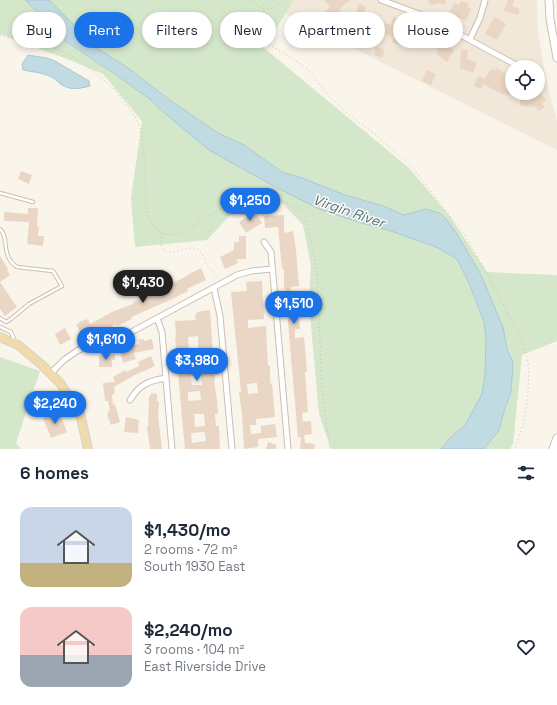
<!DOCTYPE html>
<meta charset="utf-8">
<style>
body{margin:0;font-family:"Space Grotesk",sans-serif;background:#f2f2f3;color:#1f2937;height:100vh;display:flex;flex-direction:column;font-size:15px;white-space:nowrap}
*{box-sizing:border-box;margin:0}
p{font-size:13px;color:#747a83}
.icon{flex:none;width:22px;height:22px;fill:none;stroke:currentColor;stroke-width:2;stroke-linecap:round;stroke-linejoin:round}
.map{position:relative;height:449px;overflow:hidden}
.sheet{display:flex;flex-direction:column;background:#fff;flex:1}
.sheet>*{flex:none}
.banner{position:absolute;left:12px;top:12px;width:533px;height:36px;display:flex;gap:8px}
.buttons{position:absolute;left:505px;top:60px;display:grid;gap:8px}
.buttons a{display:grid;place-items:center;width:40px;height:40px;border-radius:50%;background:#fff;box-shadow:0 2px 6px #0003;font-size:20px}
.price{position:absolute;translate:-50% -34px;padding:0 9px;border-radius:14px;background:#1a73e8;color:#fff;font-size:13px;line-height:26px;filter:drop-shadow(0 1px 2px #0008)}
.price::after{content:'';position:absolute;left:50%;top:24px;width:12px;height:9px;margin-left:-6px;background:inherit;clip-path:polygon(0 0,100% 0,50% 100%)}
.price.active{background:#222;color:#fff}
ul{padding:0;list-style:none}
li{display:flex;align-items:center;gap:12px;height:100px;padding:0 20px}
li span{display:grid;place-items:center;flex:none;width:112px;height:80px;border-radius:12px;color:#555}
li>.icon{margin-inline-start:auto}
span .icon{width:48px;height:48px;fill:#fffc;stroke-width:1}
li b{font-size:17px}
h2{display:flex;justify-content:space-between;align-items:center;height:48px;padding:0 20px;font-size:17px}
.tag{padding:0 14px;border-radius:18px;background:#fff;box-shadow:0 2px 6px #0003;font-size:14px;line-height:36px}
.tag.active{background:#1a73e8;color:#fff}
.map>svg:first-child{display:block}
.residential{fill:#f1e8da;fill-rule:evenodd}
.green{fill:#d4e7cb}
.water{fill:#c1dbe2;stroke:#a9c9d2}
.building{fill:#ead6c4;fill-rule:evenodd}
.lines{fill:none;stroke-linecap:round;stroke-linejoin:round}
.service-casing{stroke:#cbbeb2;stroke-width:4.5}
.minor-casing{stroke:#cbbeb2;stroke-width:7}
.secondary-casing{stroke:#cebfb0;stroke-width:9}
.primary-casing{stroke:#d8d2ce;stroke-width:10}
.path{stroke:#d2bba9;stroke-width:1;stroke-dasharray:1 3;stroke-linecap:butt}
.service{stroke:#fff;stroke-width:2.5}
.minor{stroke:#fff;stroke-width:5}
.secondary{stroke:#fff;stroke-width:7}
.primary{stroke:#f0dbac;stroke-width:8}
.labels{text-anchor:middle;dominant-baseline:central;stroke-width:3;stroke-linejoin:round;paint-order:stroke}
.water-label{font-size:14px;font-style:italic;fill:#4d7683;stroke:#fdf9f1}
</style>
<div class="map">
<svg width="557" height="449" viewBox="0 0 557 449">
<rect width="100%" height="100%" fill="#faf5eb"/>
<path class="residential" d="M294,0h243l1,34 9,51 10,35v30l-272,-136zM512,67h26v26h-26z"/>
<path class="green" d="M0,0h25l22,22 12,16 60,39 32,23 11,11 47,39 68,38 42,21 36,12 36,10 45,16 21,12 12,24 15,39 2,16 -1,36 -3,20 -17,31 -14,12 -10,12h-110l-12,-35 -10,-110 2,-38 -8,-41 -20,-21 -27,-2 -22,9 -27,29 -72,7 -4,-49 11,-77 -39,-47 -36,-15 -67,-25z
M49,0h245l-30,48 145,120 40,47 38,57 70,3v66l-35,14 -9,89 -3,5h-26l15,-19 5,-19 7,-19 2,-29 -6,-14 -4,-22 -77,-118 -22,6 -21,-9 -38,-11 -43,-17 -20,-6 -38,-27 -26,-12 -47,-32 -43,-33 -42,-27 -8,-7 -6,-11z
M0,357l40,14 -24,72 5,6h-21z"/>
<path class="water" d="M25,0h24l23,23 6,11 8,7 42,27 43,33 47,32 26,12 38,27 20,6 43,17 38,11 21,9 22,-6 13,4 7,6 11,15 24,41 22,52 4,22 6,14 -2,29 -7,19 -5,19 -15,19h-43l10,-12 14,-12 17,-31 3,-20 1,-36 -2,-16 -15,-39 -12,-24 -21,-12 -45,-16 -36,-10 -36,-12 -42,-21 -68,-38 -47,-39 -11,-11 -32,-23 -60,-40 -12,-15z
M28,55l19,3 8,3 34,20 1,5c-12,3 -20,5 -31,-3 0,0 -4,-4 -4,-4 -9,-6 -22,-7 -32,-9l-1,-6z"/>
<path class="building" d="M324,0h26l-11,9 6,7 -4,3 11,5 -3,6 -7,-3v-2l-10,-12 -4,3 -4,-4 6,-5z
M428,0h18l-2,5 -5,-2 -9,2z
M508,0h6l-2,6 8,3 -2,6 -14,-4z
M461,1l8,3 -2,3 4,2 -5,12 -17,-8 5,-10 5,2z
M359,4l7,3 -2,5 9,3 -4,11 -16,-6z
M393,17l13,4 -5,15 11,5 -3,7 -17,-6 2,-5 -13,-4 3,-10 7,2z
M494,17l12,7 -9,16 -12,-6z
M415,24l6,2 -1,5 8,2 -3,10 -15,-4z
M441,35l3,14 2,-4 7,4 1,2 -7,11 -9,-7 -4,-19z
M376,47l9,3 -3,8 -8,-3z
M461,50h7l-1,9 10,4 -4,10 -13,-5z
M496,68l16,9v13l-3,6 -4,-3 -1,2 -21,-11 -2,5 -7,-3 4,-10 7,3 6,-10 4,2z
M427,70l9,4 -5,11 -9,-4z
M539,91l7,9 -4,4 3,3 -6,4 -3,-4 -16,-2v-11l13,2z
M21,171l11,4 -3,9 -11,-5z
M28,208h10l-1,18h2l-1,10h6l-1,10 -16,-2 2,-22 -25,-1v-9l24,2z
M255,212l7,11 -16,10 -7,-11z
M284,215v18l9,-2 3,19 3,36 -8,1 -1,1 2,9h8l1,14h-3l2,18h-5v9l9,-1 3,35h-2l3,40 -6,1 1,9 8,-1 1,13 -8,1 1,8 10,1 -1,5h-14l1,-12h-3l-13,-148h-1v-20h-2l-4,-42 -13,1 -1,-12z
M239,236h7v23h-10l2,4 -13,6 -5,-12 14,-7v-8h5z
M0,256l8,13 -1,1 3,5 -10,7 17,25 -12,9 -5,-7z
M201,268l5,12 -19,9 1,2 -18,9 -39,17 1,2 -15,7 -1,-2 -18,9 -2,-3 -14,6 -6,-12 3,-1v-1l9,-3 2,5 22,-12 21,-8v-2l25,-9v-2l10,-5v-1l19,-9v-1z
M262,281l2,38 -16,1v8l18,-2 2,40h2v18l2,-1 3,34 -19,2v6h-6l1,9 10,-1v-7l14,-2 2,13 -19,2v8l-14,2 -2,-35 -3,-22h2l-2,-21 -8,-79 16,-1 -1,-9zM257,383l1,10 -10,1 -1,-10z
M210,310l5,71h-1l3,19 1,14h-3l1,12h3l1,23h-35l-3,-31 -7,-81h1l-1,-16 21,-1 -1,-6h2v-2zM198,336v24l-8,1 -2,-24zM201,375l1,10h-10l-1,-9zM200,391l1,9 -13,1v-9zM194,414h10l1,12 -10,1zM203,432l2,1 1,8 -14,2 -1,-10z
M65,328l6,11 -11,6 -5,-11z
M144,339v2l8,-2 2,10 -20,4 2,6 -13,4 -3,-13 19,-6 -1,-4z
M115,354v6h-3v7h-13v-11z
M151,356l4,10 -20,9 -21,12 1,6 -3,2 1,10 2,-1 5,18 -9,3 -4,-10 1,-1v-3h2l-2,-10h-3l-2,-18 12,-1 -2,-5 12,-7 1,2 13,-6 -1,-4z
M151,393l6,1v7l2,1 -1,14 4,33h-12l-3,-22h1l1,-31 1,1z
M59,411l8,21 -16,6 -8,-20z
M126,417l13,3 -1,13 -14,-1z
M268,442l9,3 -2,4h-9z"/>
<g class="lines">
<defs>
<path id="service" d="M0,193l33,9
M0,229c10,9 0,27 17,38l36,4 9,15 -33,18 -18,15 -5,3 -6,-4
M0,327l11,5 4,10"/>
<path id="minor" d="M381,0l46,17 93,50
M470,39l10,-21 5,-18
M264,242l7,10 17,197
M214,288l6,28 12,133
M157,318l5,14 10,117
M51,373l13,-13 13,-9 8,-4 26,-4 126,-68 14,-4 21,-2
M130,400c10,-16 18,-19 36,-22"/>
<path id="secondary" d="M549,0l1,19 7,39
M553,449l4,-11"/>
<path id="primary" d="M0,337l18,8 24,20 18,18 20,30 8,36"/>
</defs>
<use href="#service" class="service-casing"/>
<use href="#minor" class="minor-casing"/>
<use href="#secondary" class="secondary-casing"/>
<use href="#primary" class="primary-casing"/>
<path class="path" d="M213,0l22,23 18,13 34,19 23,16 16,22 20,19 31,24 34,30 53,68 23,39 37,72 5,22 -1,27 -5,31 -8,24
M250,0c12,11 21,13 33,0
M0,35l53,13 13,5 14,8 16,12 19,17 20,26 6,14 4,33 1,46 3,11 8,10 10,5 12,-1 7,-3 19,-13 31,-19 42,-1 27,15 12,57 5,120 8,59
M253,37l3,-1 2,-4
M258,39v-7l6,-23
M162,233l-1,9 2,8c12,6 23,-5 34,-1 6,3 7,11 10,16 4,5 9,9 12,14"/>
<use href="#service" class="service"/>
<use href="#minor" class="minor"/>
<use href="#secondary" class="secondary"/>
<use href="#primary" class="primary"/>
</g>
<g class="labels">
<g class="water-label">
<text transform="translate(349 211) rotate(19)">Virgin River</text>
</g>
</g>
</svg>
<div class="buttons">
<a><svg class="icon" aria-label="locate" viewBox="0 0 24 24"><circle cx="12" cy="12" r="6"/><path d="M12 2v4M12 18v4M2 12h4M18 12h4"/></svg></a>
</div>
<b class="price" style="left:250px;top:222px">$1,250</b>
<b class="price active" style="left:143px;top:304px">$1,430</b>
<b class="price" style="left:294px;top:325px">$1,510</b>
<b class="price" style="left:106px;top:361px">$1,610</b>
<b class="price" style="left:197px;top:382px">$3,980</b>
<b class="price" style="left:55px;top:425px">$2,240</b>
<div class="banner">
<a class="tag">Buy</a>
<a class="tag active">Rent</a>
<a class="tag">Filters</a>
<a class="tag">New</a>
<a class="tag">Apartment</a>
<a class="tag">House</a>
</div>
</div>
<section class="sheet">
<h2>6 homes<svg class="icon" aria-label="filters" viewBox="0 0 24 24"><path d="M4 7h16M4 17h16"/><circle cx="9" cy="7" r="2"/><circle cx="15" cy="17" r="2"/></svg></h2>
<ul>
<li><span style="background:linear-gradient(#c9d6e8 70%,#c2b280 0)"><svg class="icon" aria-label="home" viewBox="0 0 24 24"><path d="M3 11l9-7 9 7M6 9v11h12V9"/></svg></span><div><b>$1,430/mo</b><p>2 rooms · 72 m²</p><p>South 1930 East</p></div><svg class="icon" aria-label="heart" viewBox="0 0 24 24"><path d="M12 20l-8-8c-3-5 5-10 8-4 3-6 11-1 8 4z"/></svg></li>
<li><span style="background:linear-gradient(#f6c9c9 60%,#9aa5b1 0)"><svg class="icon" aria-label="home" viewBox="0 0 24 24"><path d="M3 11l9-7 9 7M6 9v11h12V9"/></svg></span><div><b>$2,240/mo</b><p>3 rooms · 104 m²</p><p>East Riverside Drive</p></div><svg class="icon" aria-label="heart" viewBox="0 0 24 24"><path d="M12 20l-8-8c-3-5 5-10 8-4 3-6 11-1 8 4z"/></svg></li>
</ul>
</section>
